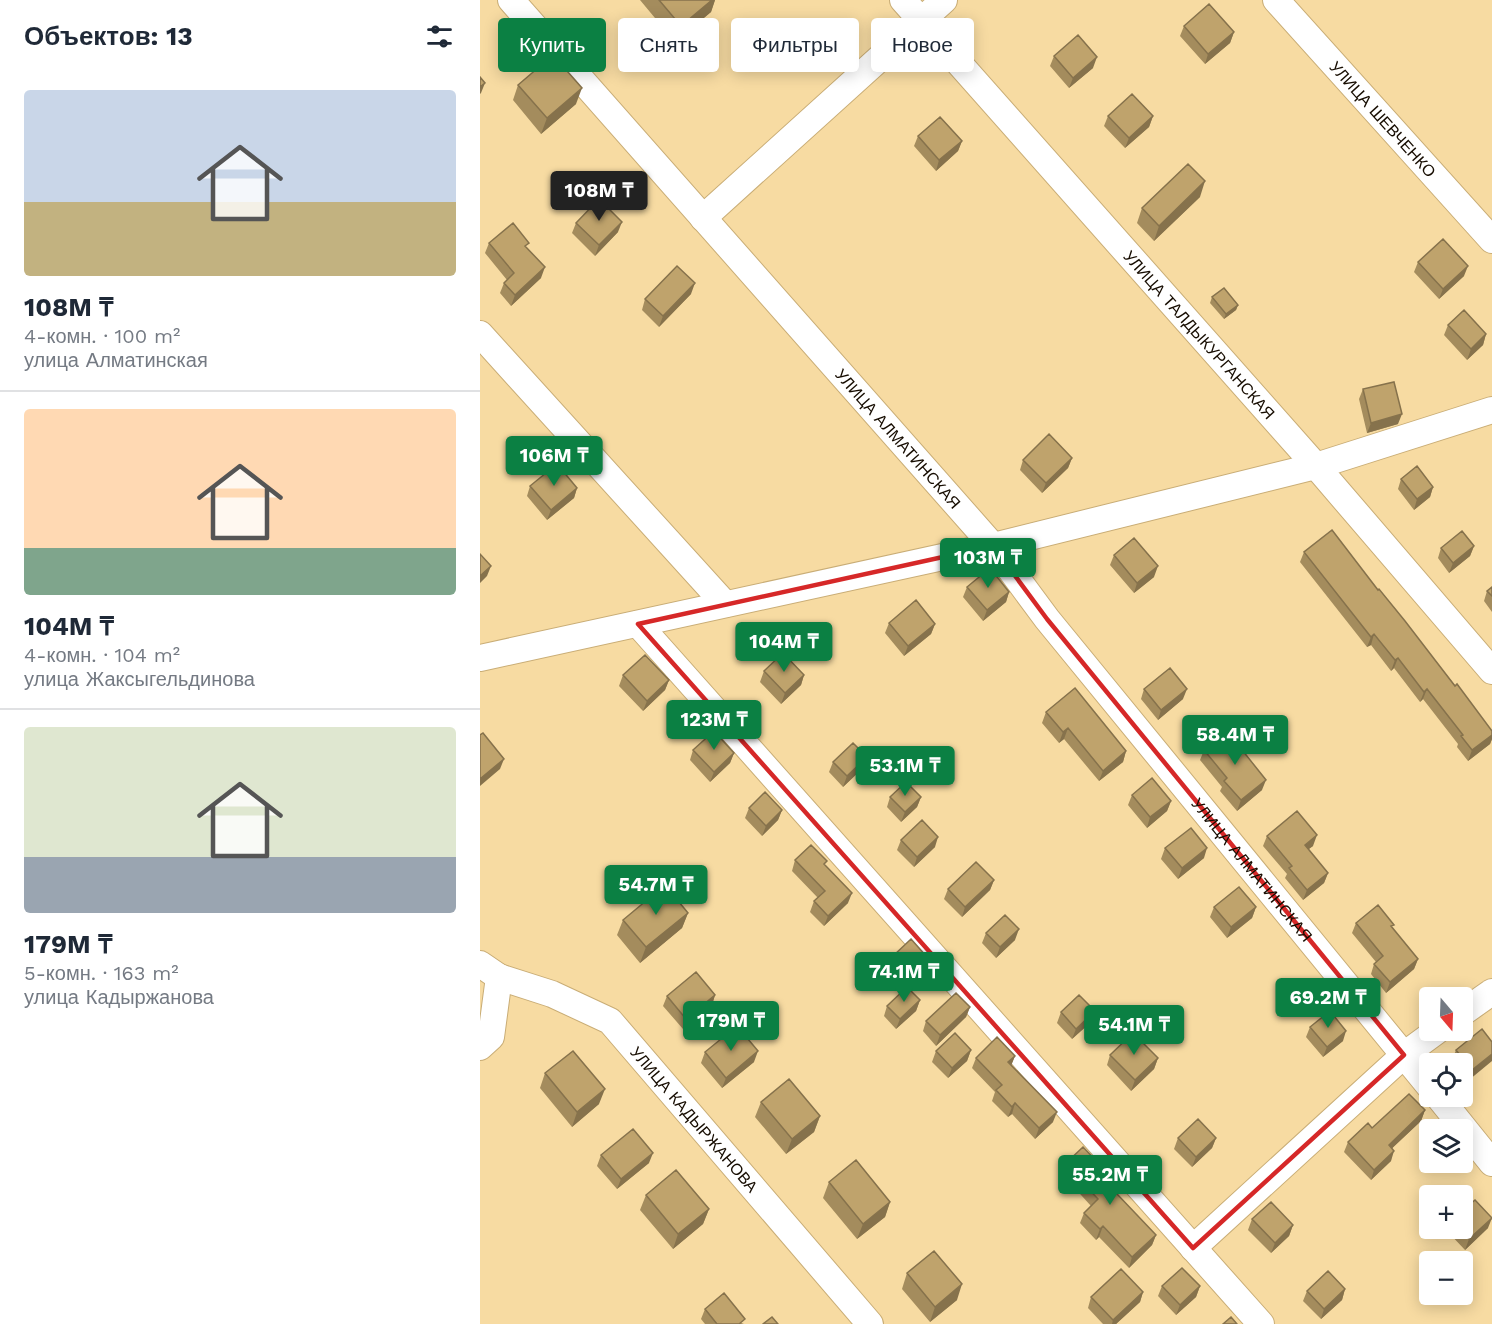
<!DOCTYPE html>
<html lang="ru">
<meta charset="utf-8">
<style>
body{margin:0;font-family:"Work Sans",sans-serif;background:#f6f6f7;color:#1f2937;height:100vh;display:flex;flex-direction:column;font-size:22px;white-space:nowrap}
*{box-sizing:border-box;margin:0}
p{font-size:20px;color:#747a83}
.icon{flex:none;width:33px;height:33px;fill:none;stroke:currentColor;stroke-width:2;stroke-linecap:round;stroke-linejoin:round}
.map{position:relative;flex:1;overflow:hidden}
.drawer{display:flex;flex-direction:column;background:#fff;width:480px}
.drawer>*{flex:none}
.top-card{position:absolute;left:18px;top:18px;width:570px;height:54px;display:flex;gap:12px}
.needle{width:39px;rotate:161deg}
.buttons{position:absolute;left:939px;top:987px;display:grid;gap:12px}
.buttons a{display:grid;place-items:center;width:54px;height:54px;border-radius:6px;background:#fff;box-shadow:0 3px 15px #0003;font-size:30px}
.price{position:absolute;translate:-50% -51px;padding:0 14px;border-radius:6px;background:#0b8043;color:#fff;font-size:20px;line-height:39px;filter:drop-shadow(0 2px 3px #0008)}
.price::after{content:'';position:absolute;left:50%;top:36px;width:18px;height:14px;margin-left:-9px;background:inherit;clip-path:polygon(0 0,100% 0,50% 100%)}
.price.selected{background:#222;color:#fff}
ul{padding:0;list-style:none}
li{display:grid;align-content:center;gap:12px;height:318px;padding:0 24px}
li+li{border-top:2px solid #e0e1e3}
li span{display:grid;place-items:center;height:186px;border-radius:6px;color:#555}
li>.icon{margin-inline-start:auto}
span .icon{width:108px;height:108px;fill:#fffc;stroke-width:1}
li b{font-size:26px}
h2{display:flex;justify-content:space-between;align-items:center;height:72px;padding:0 24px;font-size:26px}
.chip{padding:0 21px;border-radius:6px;background:#fff;box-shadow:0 3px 15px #0003;font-size:21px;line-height:54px}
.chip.selected{background:#0b8043;color:#fff}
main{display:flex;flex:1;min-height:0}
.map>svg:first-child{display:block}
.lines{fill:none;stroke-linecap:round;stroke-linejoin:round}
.minor-casing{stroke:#c9ad76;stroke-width:28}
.minor{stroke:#fff;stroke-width:26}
.wall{fill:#a48c5d}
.shaded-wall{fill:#86724c}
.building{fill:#bfa36c;stroke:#86724c;stroke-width:1.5}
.marked{fill:none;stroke:#d62828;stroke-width:4.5;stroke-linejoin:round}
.labels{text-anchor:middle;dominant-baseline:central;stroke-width:5;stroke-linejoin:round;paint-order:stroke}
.street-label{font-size:16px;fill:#160c00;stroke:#f7dba2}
</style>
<main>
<section class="drawer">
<h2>Объектов: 13<svg class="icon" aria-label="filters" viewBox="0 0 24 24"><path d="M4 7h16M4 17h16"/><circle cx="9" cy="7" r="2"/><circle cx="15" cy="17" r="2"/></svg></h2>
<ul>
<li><span style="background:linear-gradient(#c9d6e8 60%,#c2b280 0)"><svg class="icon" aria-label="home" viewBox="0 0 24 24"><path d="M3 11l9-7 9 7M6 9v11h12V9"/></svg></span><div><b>108M ₸</b><p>4-комн. · 100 m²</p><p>улица Алматинская</p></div></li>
<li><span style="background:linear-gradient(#ffd9b3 75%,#7fa58c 0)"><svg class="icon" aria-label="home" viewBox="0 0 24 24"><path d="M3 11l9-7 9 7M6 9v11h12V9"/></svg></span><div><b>104M ₸</b><p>4-комн. · 104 m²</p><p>улица Жаксыгельдинова</p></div></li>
<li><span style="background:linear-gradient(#dfe7d0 70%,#9aa5b1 0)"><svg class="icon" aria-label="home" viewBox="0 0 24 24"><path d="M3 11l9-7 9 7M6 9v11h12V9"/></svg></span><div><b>179M ₸</b><p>5-комн. · 163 m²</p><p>улица Кадыржанова</p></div></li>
</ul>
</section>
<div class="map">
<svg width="1012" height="1324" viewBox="0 0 1012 1324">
<rect width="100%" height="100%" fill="#f7dba2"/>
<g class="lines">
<defs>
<g id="minor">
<path id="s1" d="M31,0l482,546 54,73 383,468"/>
<path id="s2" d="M423,0l413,466 176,205"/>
<path id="s3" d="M796,0l216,240"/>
<path d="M223,218l241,-218"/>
<path d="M0,334l245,270"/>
<path d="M158,624l623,700"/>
<path d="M0,658l513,-112 323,-80 176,-56"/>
<path id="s4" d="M0,964l19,13 53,17 58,27 260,303"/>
<path d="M982,1013l30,-21"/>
<path d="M0,1047l11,-10 8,-60"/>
<path d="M958,1096l54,67"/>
<path d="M713,1248l211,-193 34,-25"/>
</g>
</defs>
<use href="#minor" class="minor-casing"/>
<use href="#minor" class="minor"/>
</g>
<path class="wall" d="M160,0h75l-4,12 -36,30z
M704,26l50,6 -4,11 -25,21 -25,-28z
M574,56l39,12 -24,20 -19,-22z
M38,85l58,19 -35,30 -28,-34z
M628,116h45l-4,11 -24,21 -21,-22z
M438,136l44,5 -4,10 -22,20 -22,-25z
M720,197l-46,44 -17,-18 5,-15z
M96,223l42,9 -23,24 -23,-23z
M9,243l38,6 14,29 -30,28 -11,-13 4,-10 3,-3 -22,-27z
M938,262l46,14 -25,23 -25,-27z
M211,294l-32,33 -17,-17 3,-11z
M732,297l26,8 -2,5 -12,9 -14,-16z
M968,325l38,9 -3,11 -16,15 -23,-25z
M883,389l35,35 -31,9 -8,-34z
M592,458l-4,10 -26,25 -22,-23 3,-10z
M921,479l32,8 -3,10 -16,13 -16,-21z
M50,486l47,2 -3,10 -27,22 -20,-24z
M994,546l-4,10 -21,17 -11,-15 3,-10z
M824,552l74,38 114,141v8l-2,5 -22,17 -11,-14 1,-3 -35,-45 -3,3 -26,-34 -3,3 -20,-26 -4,2 -67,-85z
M634,555l40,22 -20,16 -24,-28z
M487,587l42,5 -3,10 -23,19 -20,-24z
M1012,587v25l-8,-11 3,-10z
M409,623l46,1 -4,10 -27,22 -19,-23z
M284,671l40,4 -3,10 -20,19 -21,-22z
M143,675l46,5 -4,10 -22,21 -24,-25z
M664,689l39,10 -25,21 -17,-21z
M566,712l80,39 -3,11 -24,19 -35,-42 -5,4 -17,-20z
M213,750l41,3 -4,10 -20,19 -20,-22z
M724,750l58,40 -25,21 -17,-20 2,-4 -22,-27z
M353,762l30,6 -20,19 -14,-15z
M652,795l39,6 -4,10 -20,17 -19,-23z
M410,797h31l-4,10 -16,15 -14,-15z
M269,808l33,2 -4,10 -16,16 -17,-18z
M787,836l46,10 -5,3 20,24 -4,10 -21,17 -18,-22 2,-4 -24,-28z
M421,840l34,7 -21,20 -17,-17z
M685,848l39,10 -26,21 -17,-20z
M315,860l30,5 23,38 -24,23 -14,-14 4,-11 4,-3 -26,-27z
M514,880l-4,10 -28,27 -18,-18 4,-10z
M734,907h42l-4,11 -25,20 -17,-21z
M208,913l-6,15 -42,35 -23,-28 6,-15z
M876,923l36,5 26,31 -4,10 -28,24 -15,-19 3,-10 2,-2 -24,-29z
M506,933l29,7 -19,18 -14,-15z
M412,957l31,10 -18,18 -17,-18z
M235,995l-3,10 -29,24 -20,-23 4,-10z
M440,1000l-4,11 -20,18 -12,-13 3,-10z
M490,1007l-4,10 -30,29 -13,-15 3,-10z
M581,1012l30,10 -19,17 -15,-16z
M830,1027l33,14 -20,16 -17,-20z
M1012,1042l-23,38 -7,-7v-9h-7l-3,-4 4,-10z
M491,1050l-4,11 -19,17 -16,-16 4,-11z
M225,1052l49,10 -32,26 -21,-25z
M630,1055l48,3 -4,11 -23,22 -24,-26z
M535,1056l-4,9 42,57 -18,17 -23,-25 -4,3 -16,-16 3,-9 -23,-24 4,-10z
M65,1073l54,31 -27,23 -32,-39z
M281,1102l59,14 -6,16 -28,22 -31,-37z
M945,1110l-4,11 -29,27 -1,13 -20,19 -27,-28 4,-10 24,-14z
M698,1138h38l-4,10 -20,19 -18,-18z
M121,1155l48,8 -32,26 -20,-23z
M585,1164l35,12 56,59 -4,10 -23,23 -30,-31 -3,3 -16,-17 4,-10 7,-7 -29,-32z
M349,1182l61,20 -5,15 -28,22 -34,-41z
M166,1195l63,14 -6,15 -30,25 -33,-39z
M772,1219l41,6 -4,11 -18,17 -23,-23z
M969,1228h39l-23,22 -17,-18z
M427,1273l50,27 -27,22 -28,-33z
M682,1286h38l-4,11 -20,18 -18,-19z
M865,1289l-3,11 -21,19 -18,-18 4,-10z
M663,1292l-3,10 -24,22h-13l-15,-16 3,-11z
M225,1309l39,15h-39l-4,-5z"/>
<path class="shaded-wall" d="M232,0h3l-4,12 -36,30 6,-16z
M754,32l-4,11 -25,21 3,-10z
M617,57l-4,11 -24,20 4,-10z
M5,83l-4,10 -1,1v-7z
M102,88l-6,16 -35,30 6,-16z
M673,116l-4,11 -24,21 4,-10z
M482,141l-4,10 -22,20 3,-11z
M725,181l-5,16 -46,44 5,-15z
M142,222l-4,10 -23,24 4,-11z
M988,266l-4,10 -25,23 4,-10z
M65,267l-4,11 -30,28 4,-11z
M215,283l-4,11 -32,33 4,-11z
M758,305l-2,5 -12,9 2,-5z
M1006,334l-3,11 -16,15 4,-11z
M922,414l-4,10 -31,9 4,-10z
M592,458l-4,10 -26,25 4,-10z
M953,487l-3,10 -16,13 3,-11z
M97,488l-3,10 -27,22 4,-10z
M994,546l-4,10 -21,17 4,-10z
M11,566l-4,10 -7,7v-7z
M678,566l-4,11 -20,16 3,-10z
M529,592l-3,10 -23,19 4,-11z
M455,624l-4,10 -27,22 4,-10z
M894,634l-3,11 -4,2 4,-10z
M918,658l-4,10 -3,3 4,-11z
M324,675l-3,10 -20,19 4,-11z
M189,680l-4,10 -22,21 4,-10z
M707,689l-4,10 -25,21 3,-10z
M947,689l-4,10 -3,3 4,-10z
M588,728l-4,11 -5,4 4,-11z
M1012,735v4l-2,5 -22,17 4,-11z
M646,751l-3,11 -24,19 4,-10z
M254,753l-4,10 -20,19 4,-10z
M387,757l-4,11 -20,19 4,-11z
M24,759l-4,10 -20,17v-7z
M786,780l-4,10 -25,21 4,-11z
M441,797l-4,10 -16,15 4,-10z
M691,801l-4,10 -20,17 3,-11z
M302,810l-4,10 -16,16 4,-10z
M837,835l-4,11 -12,9 4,-10z
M458,837l-3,10 -21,20 3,-10z
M727,848l-3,10 -26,21 4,-11z
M848,873l-4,10 -21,17 4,-10z
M514,880l-4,10 -28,27 3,-10z
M372,893l-4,10 -24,23 4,-10z
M776,907l-4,11 -25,20 4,-11z
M208,913l-6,15 -42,35 6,-16z
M539,929l-4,11 -19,18 4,-11z
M447,957l-4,10 -18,18 4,-11z
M938,959l-4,10 -28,24 4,-11z
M235,995l-3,10 -29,24 3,-10z
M440,1000l-4,11 -20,18 4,-10z
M490,1007l-4,10 -30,29 4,-11z
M615,1011l-4,11 -19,17 4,-10z
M866,1031l-3,10 -20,16 4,-10z
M491,1050l-4,11 -19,17 4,-10z
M278,1051l-4,11 -32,26 4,-10z
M1012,1054v7l-23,19 3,-10z
M535,1056l-4,10 -3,-4z
M678,1058l-4,11 -23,22 4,-11z
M125,1089l-6,15 -27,23 5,-15z
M535,1103l-3,11 -4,3 4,-10z
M945,1110l-4,11 -36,34 4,-10z
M577,1112l-4,10 -18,17 4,-11z
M340,1116l-6,16 -28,22 6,-15z
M736,1138l-4,10 -20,19 4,-10z
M914,1151l-3,10 -20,19 3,-10z
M173,1153l-4,10 -32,26 4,-10z
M410,1202l-5,15 -28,22 6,-15z
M229,1209l-6,15 -30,25 5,-15z
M1012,1218l-4,10 -23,22 4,-11z
M813,1225l-4,11 -18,17 4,-10z
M623,1226l-4,11 -3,3 4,-11z
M676,1235l-4,10 -23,23 3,-11z
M482,1284l-5,16 -27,22 5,-15z
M720,1286l-4,11 -20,18 4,-10z
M865,1289l-3,11 -21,19 3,-10z
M663,1292l-3,10 -24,22h-4l1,-4z"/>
<path class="building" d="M179,0h53l-31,26z
M729,4l25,28 -26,22 -24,-28z
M598,35l19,22 -24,21 -19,-22z
M73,55l29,33 -35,30 -29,-33z
M0,77l5,6 -5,4z
M652,94l21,22 -24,22 -21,-22z
M460,117l22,24 -23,19 -21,-24z
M708,164l17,17 -46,45 -17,-18z
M119,199l23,23 -23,23 -23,-22z
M33,223l16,20 -4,3 20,21 -30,28 -11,-12 10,-10 -25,-30z
M963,239l25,27 -25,23 -25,-27z
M197,266l18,17 -32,33 -18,-17z
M744,288l14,17 -12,9 -14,-17z
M984,310l22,24 -15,15 -23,-24z
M914,382l8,32 -31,9 -8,-34z
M569,434l23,24 -26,25 -23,-23z
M77,464l20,24 -26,22 -21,-24z
M937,466l16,21 -16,12 -16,-20z
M852,530l46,60 1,-1 26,32 50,65 2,-2 35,47v4l-20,15 -11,-14 2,-1 -36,-46 -3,3 -26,-34 -3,2 -21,-26 -3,3 -67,-85z
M982,531l12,15 -21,17 -12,-15z
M654,538l24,28 -21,17 -23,-28z
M0,554l11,12 -11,10z
M510,568l19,24 -22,18 -20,-23z
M1012,587v9l-5,-5z
M436,600l19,24 -27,22 -19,-23z
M303,653l21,22 -19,18 -21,-22z
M165,655l24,25 -22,21 -24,-26z
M690,668l17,21 -26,21 -17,-21z
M595,688l51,63 -23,20 -35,-43 -5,4 -17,-20z
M234,731l20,22 -20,19 -21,-22z
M747,731l39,49 -25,20 -17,-19 3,-3 -23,-28z
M3,733l21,26 -24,20v-44z
M373,743l14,14 -20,19 -14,-14z
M672,778l19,23 -21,16 -18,-22z
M426,782l15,15 -16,15 -15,-15z
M285,792l17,18 -16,16 -17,-18z
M817,811l20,24 -12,10 23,28 -21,17 -18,-22 3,-2 -25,-30z
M442,820l16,17 -21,20 -16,-17z
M711,828l16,20 -25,20 -17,-20z
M331,845l16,16 -3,3 28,29 -24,23 -14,-15 11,-10 -30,-31z
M496,862l18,18 -29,27 -17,-18z
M185,885l23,28 -42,34 -23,-27z
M759,887l17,20 -25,20 -17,-20z
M898,905l16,20 -3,1 27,33 -28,23 -16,-18 9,-8 -27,-33z
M525,915l14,14 -19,18 -14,-14z
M431,939l16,18 -18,17 -17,-17z
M216,972l19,23 -29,24 -19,-23z
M427,987l13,13 -20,19 -13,-13z
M476,993l14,14 -30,28 -14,-14z
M599,995l16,16 -19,18 -15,-17z
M850,1011l16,20 -19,16 -17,-20z
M257,1026l21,25 -32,27 -21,-26z
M1002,1029l10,13v12l-20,16 -16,-20z
M475,1033l16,17 -19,18 -16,-17z
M653,1033l25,25 -23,22 -25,-25z
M517,1037l18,19 -7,6 49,50 -18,16 -24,-25 -3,4 -16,-17 6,-5 -26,-27z
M93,1051l32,38 -28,23 -32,-39z
M309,1079l31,37 -28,23 -31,-37z
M929,1094l16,16 -36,35 5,6 -20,19 -26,-28 20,-19 4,5z
M718,1119l18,19 -20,19 -18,-19z
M153,1129l20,24 -32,26 -20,-24z
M603,1147l20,21 -5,6 58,61 -24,22 -29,-31 -3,3 -16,-16 14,-14 -33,-35z
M376,1160l34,42 -27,22 -34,-42z
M196,1170l33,39 -31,25 -32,-39z
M995,1200l17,18 -23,21 -10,-11h3v-17z
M791,1202l22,23 -18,18 -23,-24z
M454,1251l28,33 -27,23 -28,-34z
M702,1268l18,18 -20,19 -18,-19z
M641,1269l22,23 -30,28 -22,-23z
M848,1271l17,18 -21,20 -17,-18z
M244,1293l21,26 -6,5h-22l-12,-15z
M292,1317l6,7h-15z
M751,1317l6,7h-14z"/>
<path class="marked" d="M513,546l54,73 357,436 -211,193 -555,-624z"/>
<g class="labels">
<g class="street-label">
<text stroke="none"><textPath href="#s3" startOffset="160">УЛИЦА ШЕВЧЕНКО</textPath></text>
<text stroke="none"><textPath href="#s2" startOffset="447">УЛИЦА ТАЛДЫКУРГАНСКАЯ</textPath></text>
<text stroke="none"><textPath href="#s1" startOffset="585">УЛИЦА АЛМАТИНСКАЯ</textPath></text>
<text stroke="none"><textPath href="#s1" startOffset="1143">УЛИЦА АЛМАТИНСКАЯ</textPath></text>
<text stroke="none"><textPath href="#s4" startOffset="272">УЛИЦА КАДЫРЖАНОВА</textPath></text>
</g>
</g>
</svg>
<div class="buttons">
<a><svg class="needle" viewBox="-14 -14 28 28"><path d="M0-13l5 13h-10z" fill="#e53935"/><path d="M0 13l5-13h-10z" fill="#747a83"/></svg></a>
<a><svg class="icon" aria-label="locate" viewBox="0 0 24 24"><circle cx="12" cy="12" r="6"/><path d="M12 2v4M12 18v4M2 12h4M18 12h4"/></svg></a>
<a><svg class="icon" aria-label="layers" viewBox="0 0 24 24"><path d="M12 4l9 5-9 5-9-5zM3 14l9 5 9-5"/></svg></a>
<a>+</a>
<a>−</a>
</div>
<b class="price selected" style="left:119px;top:222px">108M ₸</b>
<b class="price" style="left:74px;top:487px">106M ₸</b>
<b class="price" style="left:508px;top:589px">103M ₸</b>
<b class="price" style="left:304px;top:673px">104M ₸</b>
<b class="price" style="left:234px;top:751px">123M ₸</b>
<b class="price" style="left:755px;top:766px">58.4M ₸</b>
<b class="price" style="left:425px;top:797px">53.1M ₸</b>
<b class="price" style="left:176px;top:916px">54.7M ₸</b>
<b class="price" style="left:424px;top:1003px">74.1M ₸</b>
<b class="price" style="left:848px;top:1029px">69.2M ₸</b>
<b class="price" style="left:251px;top:1052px">179M ₸</b>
<b class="price" style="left:654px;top:1056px">54.1M ₸</b>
<b class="price" style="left:630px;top:1206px">55.2M ₸</b>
<div class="top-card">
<a class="chip selected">Купить</a>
<a class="chip">Снять</a>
<a class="chip">Фильтры</a>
<a class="chip">Новое</a>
</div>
</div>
</main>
